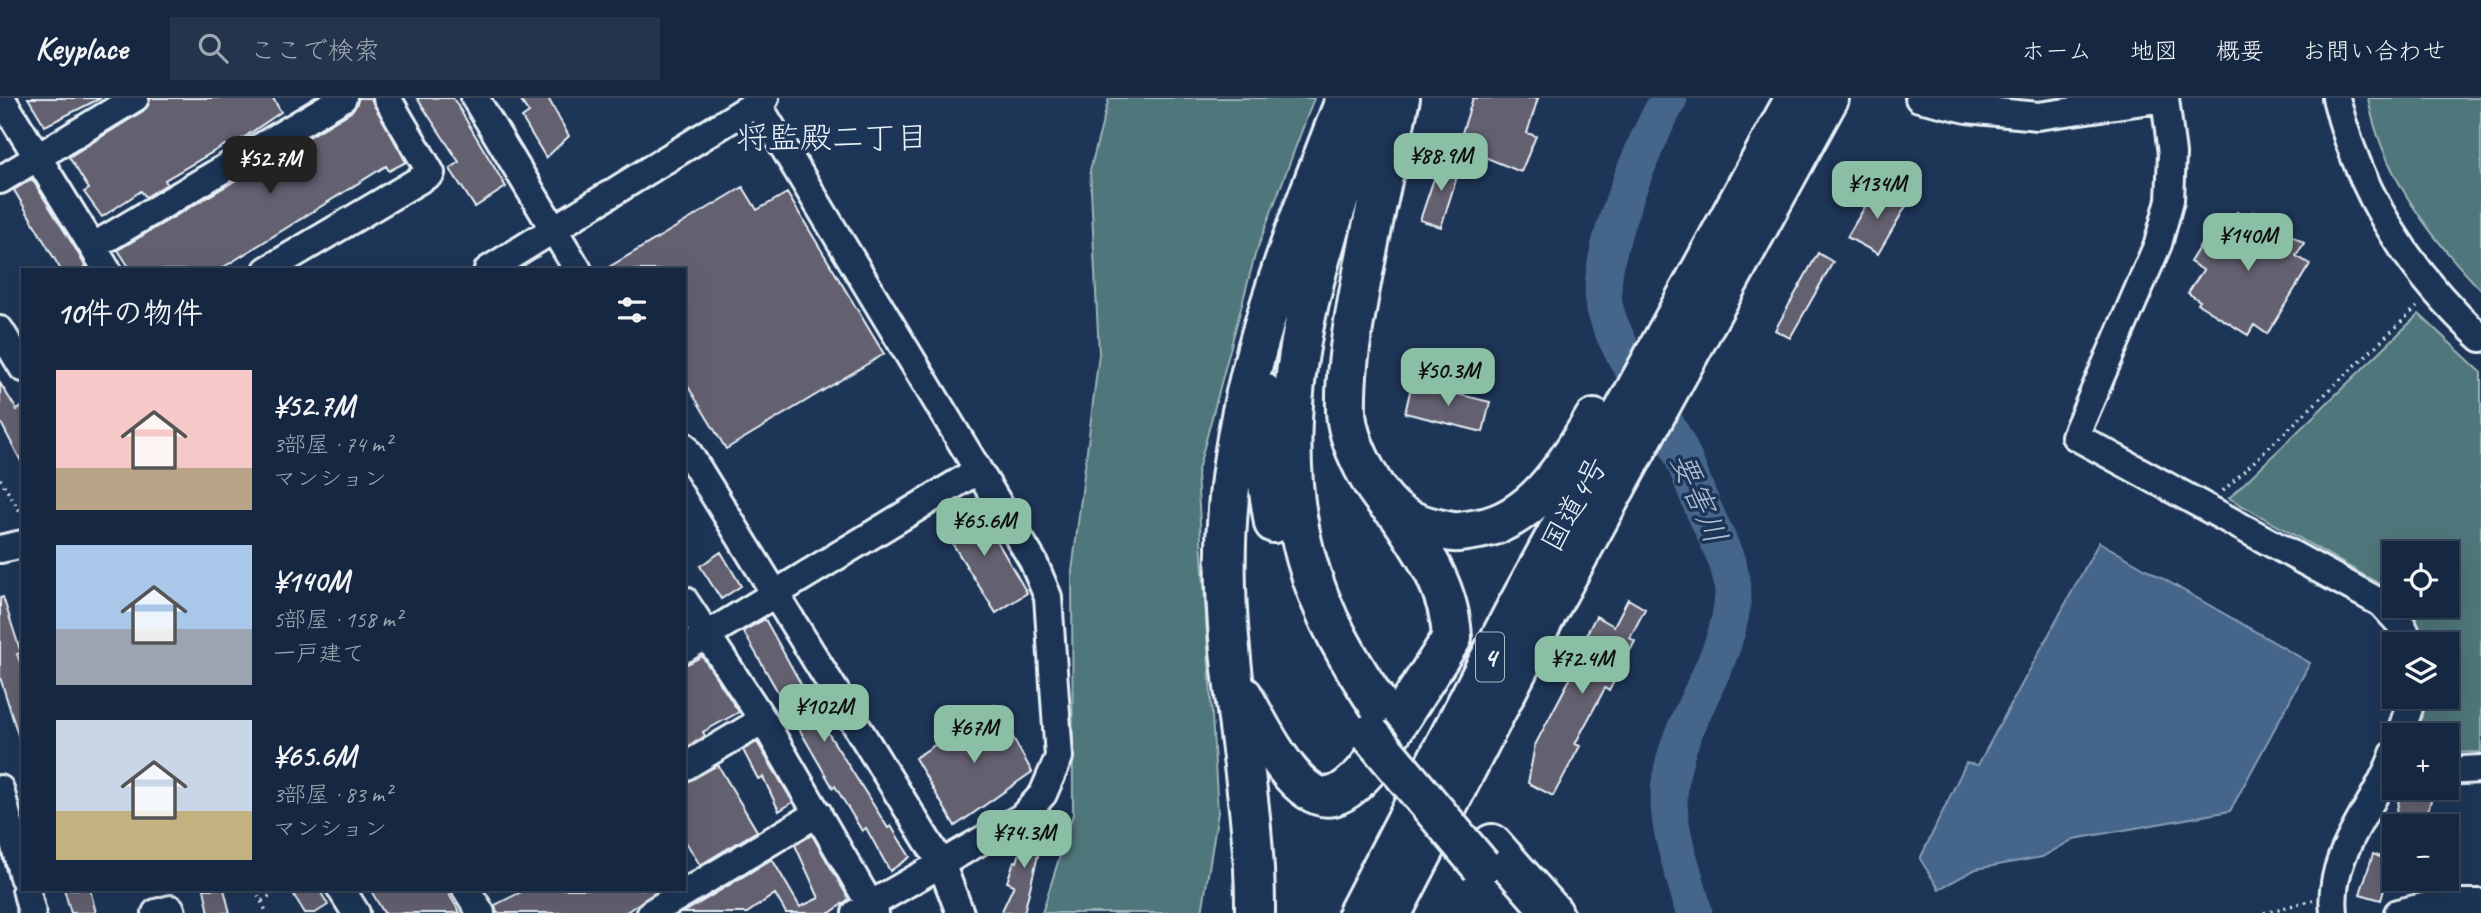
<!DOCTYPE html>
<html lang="ja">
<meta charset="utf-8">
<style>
body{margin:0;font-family:Caveat,"Klee One",sans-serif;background:#23344c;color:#f1f3f6;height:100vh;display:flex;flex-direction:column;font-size:26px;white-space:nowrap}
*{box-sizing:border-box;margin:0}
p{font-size:23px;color:#9ea6b1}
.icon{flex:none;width:38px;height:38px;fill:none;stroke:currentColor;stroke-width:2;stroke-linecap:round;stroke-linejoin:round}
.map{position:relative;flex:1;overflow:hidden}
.panel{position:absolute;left:21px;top:170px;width:665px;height:623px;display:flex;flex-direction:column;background:#162841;border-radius:0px;box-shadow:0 7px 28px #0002,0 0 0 2px #35445a}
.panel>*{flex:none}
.controls{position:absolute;left:2382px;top:443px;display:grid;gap:14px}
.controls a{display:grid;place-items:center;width:77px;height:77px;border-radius:0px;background:#162841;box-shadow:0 7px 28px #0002,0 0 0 2px #35445a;font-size:35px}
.price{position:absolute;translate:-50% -60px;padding:0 16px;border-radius:14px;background:#8abfa5;color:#111;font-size:23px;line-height:46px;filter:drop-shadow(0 2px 4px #0008)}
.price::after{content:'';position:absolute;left:50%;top:42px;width:21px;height:16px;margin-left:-10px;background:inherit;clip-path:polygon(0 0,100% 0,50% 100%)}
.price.current{background:#222;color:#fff}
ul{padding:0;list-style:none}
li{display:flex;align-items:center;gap:21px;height:175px;padding:0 35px}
li span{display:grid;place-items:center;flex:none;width:196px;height:140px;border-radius:0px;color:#555}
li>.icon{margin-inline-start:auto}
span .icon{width:84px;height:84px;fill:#fffc;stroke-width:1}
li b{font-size:30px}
h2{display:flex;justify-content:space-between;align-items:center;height:84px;padding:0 35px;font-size:30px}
header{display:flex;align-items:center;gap:42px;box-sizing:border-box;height:98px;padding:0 35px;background:#162841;border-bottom:2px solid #35445a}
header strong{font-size:33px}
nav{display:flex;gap:38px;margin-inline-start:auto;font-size:24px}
.search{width:490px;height:63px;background:#23344c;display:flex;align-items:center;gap:18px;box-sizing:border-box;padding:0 24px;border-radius:0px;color:#9ea6b1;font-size:26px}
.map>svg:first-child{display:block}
.green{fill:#4f767a;stroke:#9cb4b9;stroke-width:2}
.water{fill:#45658a;stroke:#869db6;stroke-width:2}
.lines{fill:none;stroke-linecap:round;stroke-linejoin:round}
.river{stroke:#45658a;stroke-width:37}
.building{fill:#646070;stroke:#e8f1f8;stroke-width:2}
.minor-casing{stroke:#e8f1f8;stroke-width:32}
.highway-casing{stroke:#e8f1f8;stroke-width:44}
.path{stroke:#e8f1f8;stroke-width:3.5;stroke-dasharray:2 5;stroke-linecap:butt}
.minor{stroke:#1d3557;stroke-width:26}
.highway{stroke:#1d3557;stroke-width:38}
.highway-bridge-casing{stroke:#e8f1f8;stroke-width:44;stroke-linecap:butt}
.highway-bridge{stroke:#1d3557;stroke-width:38}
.labels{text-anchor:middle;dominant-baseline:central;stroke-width:7;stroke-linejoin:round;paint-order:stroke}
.shield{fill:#1d3557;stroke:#abb9c8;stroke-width:2}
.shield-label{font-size:28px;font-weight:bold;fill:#e8f1f8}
.street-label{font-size:30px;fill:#e8f1f8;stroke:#1d3557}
.neighbourhood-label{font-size:32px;fill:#e8f1f8;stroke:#1d3557}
.water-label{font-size:32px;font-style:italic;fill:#afc0d2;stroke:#1d3557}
</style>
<header>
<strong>Keyplace</strong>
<div class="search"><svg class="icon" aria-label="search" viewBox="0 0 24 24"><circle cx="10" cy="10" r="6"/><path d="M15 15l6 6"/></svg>ここで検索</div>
<nav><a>ホーム</a><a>地図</a><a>概要</a><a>お問い合わせ</a></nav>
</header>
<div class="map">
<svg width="2481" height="815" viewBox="0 0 2481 815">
<rect width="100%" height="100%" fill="#1d3557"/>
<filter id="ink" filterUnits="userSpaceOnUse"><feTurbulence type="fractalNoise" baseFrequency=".0143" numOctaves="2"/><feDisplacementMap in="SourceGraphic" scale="14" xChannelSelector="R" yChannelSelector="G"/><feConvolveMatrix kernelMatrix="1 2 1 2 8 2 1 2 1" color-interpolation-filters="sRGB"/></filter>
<g filter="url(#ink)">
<path class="green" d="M1109,0h205l-59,157 -58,219 21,338 -16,101h-160l31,-99 -1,-242 27,-218 -9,-184z
M2368,0h113v192c-51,-53 -100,-118 -113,-192z
M2419,216l62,58v380l-34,1 -1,-18h-37l13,-38 24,-1v-52h-27l-21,-38h48v-53h-52v47l-11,-14 -154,-88z"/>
<path class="water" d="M2099,444l211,121 -80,148 -156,28 -32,18 -66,12 -37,20 -19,-30 46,-96 12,2z"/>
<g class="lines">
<path class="river" d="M1669,0c-24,44 -73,156 -65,205 6,38 49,96 68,132 12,21 20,46 29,68 11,27 32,61 32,90 -2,73 -64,133 -64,206 0,38 17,77 25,114"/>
</g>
<path class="building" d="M28,0h73l-56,28z
M151,0h122l8,14 -54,37 -2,-4 -60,35 2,4 -21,13 -5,-6 -39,26 -18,-25 5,-3 -20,-32 74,-46z
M359,0h12l35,64 -17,9 -3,-5 -167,104h-88l-13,-20 233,-138z
M417,0h36l53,89 -31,20 -25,-38 9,-7z
M519,0h29l21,38 -23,22 -24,-40 7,-5z
M1473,0h65l-11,35 9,3 -15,36 -46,-19 -2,7 -18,-5z
M1441,60l20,6 -20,63 -21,-7z
M32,81l45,72 10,19h-26l-47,-80z
M743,89l14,23 30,-17 97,161 -158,95 -42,-69v-110h-80z
M1876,90l30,18 -28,48 -31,-17z
M2237,114l12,7 4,-7 51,31 -8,13 14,8 -43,70 -13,-9 -6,10 -50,-31 2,-3 -12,-8 15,-23 -13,-8 20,-32 12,8z
M1818,155l15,9 -43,76 -15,-8z
M0,285l17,27 6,-4v59l-23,-44z
M1412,285l78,19 -7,30 -78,-19z
M975,405l52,90 -31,20 -56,-89z
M721,454l20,34 -20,13 -21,-33z
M3,499l18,56 -4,1 6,16v68h-4l-19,-61v-79z
M1628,501l17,10 -15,29 5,3 -26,50 -4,-3 -30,56 5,2 -27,50 -25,-13 7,-38 38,-72 -5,-3 28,-54 18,10z
M765,521l63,114 60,95 3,-2 19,31 -20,14 -24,-43 -4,3 -27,-45 -2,2 -90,-157z
M702,558l37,56 -36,20 2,4 -21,13v-84z
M995,607l37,67 -77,54 -40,-68z
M757,644l36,60 -14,9 -16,-34 -5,2 -15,-29z
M718,667l39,66 -57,34 -16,-26v-56z
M2401,690h23l10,3 -11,35h-29z
M1040,723l6,1 -22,91h-23l13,-28 -7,-3 7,-21 3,1 9,-29z
M812,737l37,64 -19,14h-44l-11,-19 -28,19h-64l89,-54 28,48 19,-9 -24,-53z
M2373,756l19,8 -11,38 -21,-6z
M64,791h26l6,24h-25z
M204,791h20l6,24h-21z
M290,791h29l9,16 -13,8h-10z
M370,791h76l14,24h-76z
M527,791h133l-35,24h-128l-2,-8z"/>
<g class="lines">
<defs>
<path id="minor" d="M1,0l106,172
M475,0l103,172
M1919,0l48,11 71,7 127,-18
M2165,0l7,56 -2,46 -12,44 -83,192 306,167 22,24 8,17
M2336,0c23,94 74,175 145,240
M757,5l276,458 15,36 11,160 -16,37 -21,23 -166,96
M0,82l135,-82
M94,148l249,-148
M267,172l164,-97 -44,-75
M488,172l277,-172
M0,232l23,38
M684,348l257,417 19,50
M0,451l23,-5
M684,502l79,120 112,193
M684,551l293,-178
M2400,637l13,-39
M684,669l79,-47
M2446,673l35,-2
M0,691l23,88
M26,791l6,24
M341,791l15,24
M466,791l15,24
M156,815l15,-4 1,4
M651,815l167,-100
M2334,815c-7,-61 41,-104 60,-159
M2398,815l42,-10h41"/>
<path id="highway" d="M1377,0c-57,141 -113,307 -71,460 16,58 45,107 79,156
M1400,0c-15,71 -32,141 -44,213 -6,32 -11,67 -10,100 1,30 27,83 52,102 15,11 37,16 55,19 8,1 17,-2 26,-3 56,-10 87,-65 115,-110
M1262,294l1,61 11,70
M1243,598c14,25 53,109 90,100 14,-4 25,-16 34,-26l85,-132c-2,-49 -28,-86 -55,-126
M1492,746l61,69
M1255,815c1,-109 -26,-217 -29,-326 -6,-176 58,-329 120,-489
M1358,815l155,-299 282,-516
M1392,815l155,-300 282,-515"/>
</defs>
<use href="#minor" class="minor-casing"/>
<use href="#highway" class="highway-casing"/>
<path class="path" d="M0,381l21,34
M2223,393l194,-184
M255,791l12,24
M262,803l18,-12
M2264,815l49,-13"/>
<use href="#minor" class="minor"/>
<use href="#highway" class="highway"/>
<defs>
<path id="highway-bridge" d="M1370,636l111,132"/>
</defs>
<use href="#highway-bridge" class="highway-bridge-casing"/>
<use href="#highway-bridge" class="highway-bridge"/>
</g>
</g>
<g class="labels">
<rect class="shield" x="1476" y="534.5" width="28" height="49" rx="5"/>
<g class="shield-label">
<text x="1490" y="559">4</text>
</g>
<g class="street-label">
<text transform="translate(1574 406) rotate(-61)">国道4号</text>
</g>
<g class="neighbourhood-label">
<text x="832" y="39">将監殿二丁目</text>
</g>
<g class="water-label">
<text transform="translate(1699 400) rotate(67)">要害川</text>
</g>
</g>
</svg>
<div class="controls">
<a><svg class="icon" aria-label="locate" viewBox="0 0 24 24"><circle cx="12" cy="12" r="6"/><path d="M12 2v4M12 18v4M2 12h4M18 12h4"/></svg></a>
<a><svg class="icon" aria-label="layers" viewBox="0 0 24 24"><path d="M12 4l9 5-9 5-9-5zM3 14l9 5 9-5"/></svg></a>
<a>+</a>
<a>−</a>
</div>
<b class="price" style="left:1441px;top:95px">¥88.9M</b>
<b class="price current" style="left:270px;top:98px">¥52.7M</b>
<b class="price" style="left:1877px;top:123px">¥134M</b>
<b class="price" style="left:2248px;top:175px">¥140M</b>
<b class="price" style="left:1448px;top:310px">¥50.3M</b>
<b class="price" style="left:984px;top:460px">¥65.6M</b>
<b class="price" style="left:1582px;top:598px">¥72.4M</b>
<b class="price" style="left:824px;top:646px">¥102M</b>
<b class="price" style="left:974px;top:667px">¥67M</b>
<b class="price" style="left:1024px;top:772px">¥74.3M</b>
<section class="panel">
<h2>10件の物件<svg class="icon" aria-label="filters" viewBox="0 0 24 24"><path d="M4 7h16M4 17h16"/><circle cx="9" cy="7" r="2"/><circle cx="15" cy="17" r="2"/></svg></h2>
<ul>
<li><span style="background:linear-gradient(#f6c9c9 70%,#b9a48a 0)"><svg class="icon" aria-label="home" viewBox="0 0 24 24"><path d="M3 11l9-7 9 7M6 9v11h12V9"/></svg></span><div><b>¥52.7M</b><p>3部屋 · 74 m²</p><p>マンション</p></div></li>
<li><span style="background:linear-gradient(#a9c7e8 60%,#9aa5b1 0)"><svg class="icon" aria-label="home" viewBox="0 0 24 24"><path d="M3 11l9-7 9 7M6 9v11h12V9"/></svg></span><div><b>¥140M</b><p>5部屋 · 158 m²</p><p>一戸建て</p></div></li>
<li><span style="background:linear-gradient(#c9d6e8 65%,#c2b280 0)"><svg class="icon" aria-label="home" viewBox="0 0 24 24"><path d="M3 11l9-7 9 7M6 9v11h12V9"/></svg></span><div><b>¥65.6M</b><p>3部屋 · 83 m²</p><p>マンション</p></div></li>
</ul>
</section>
</div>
